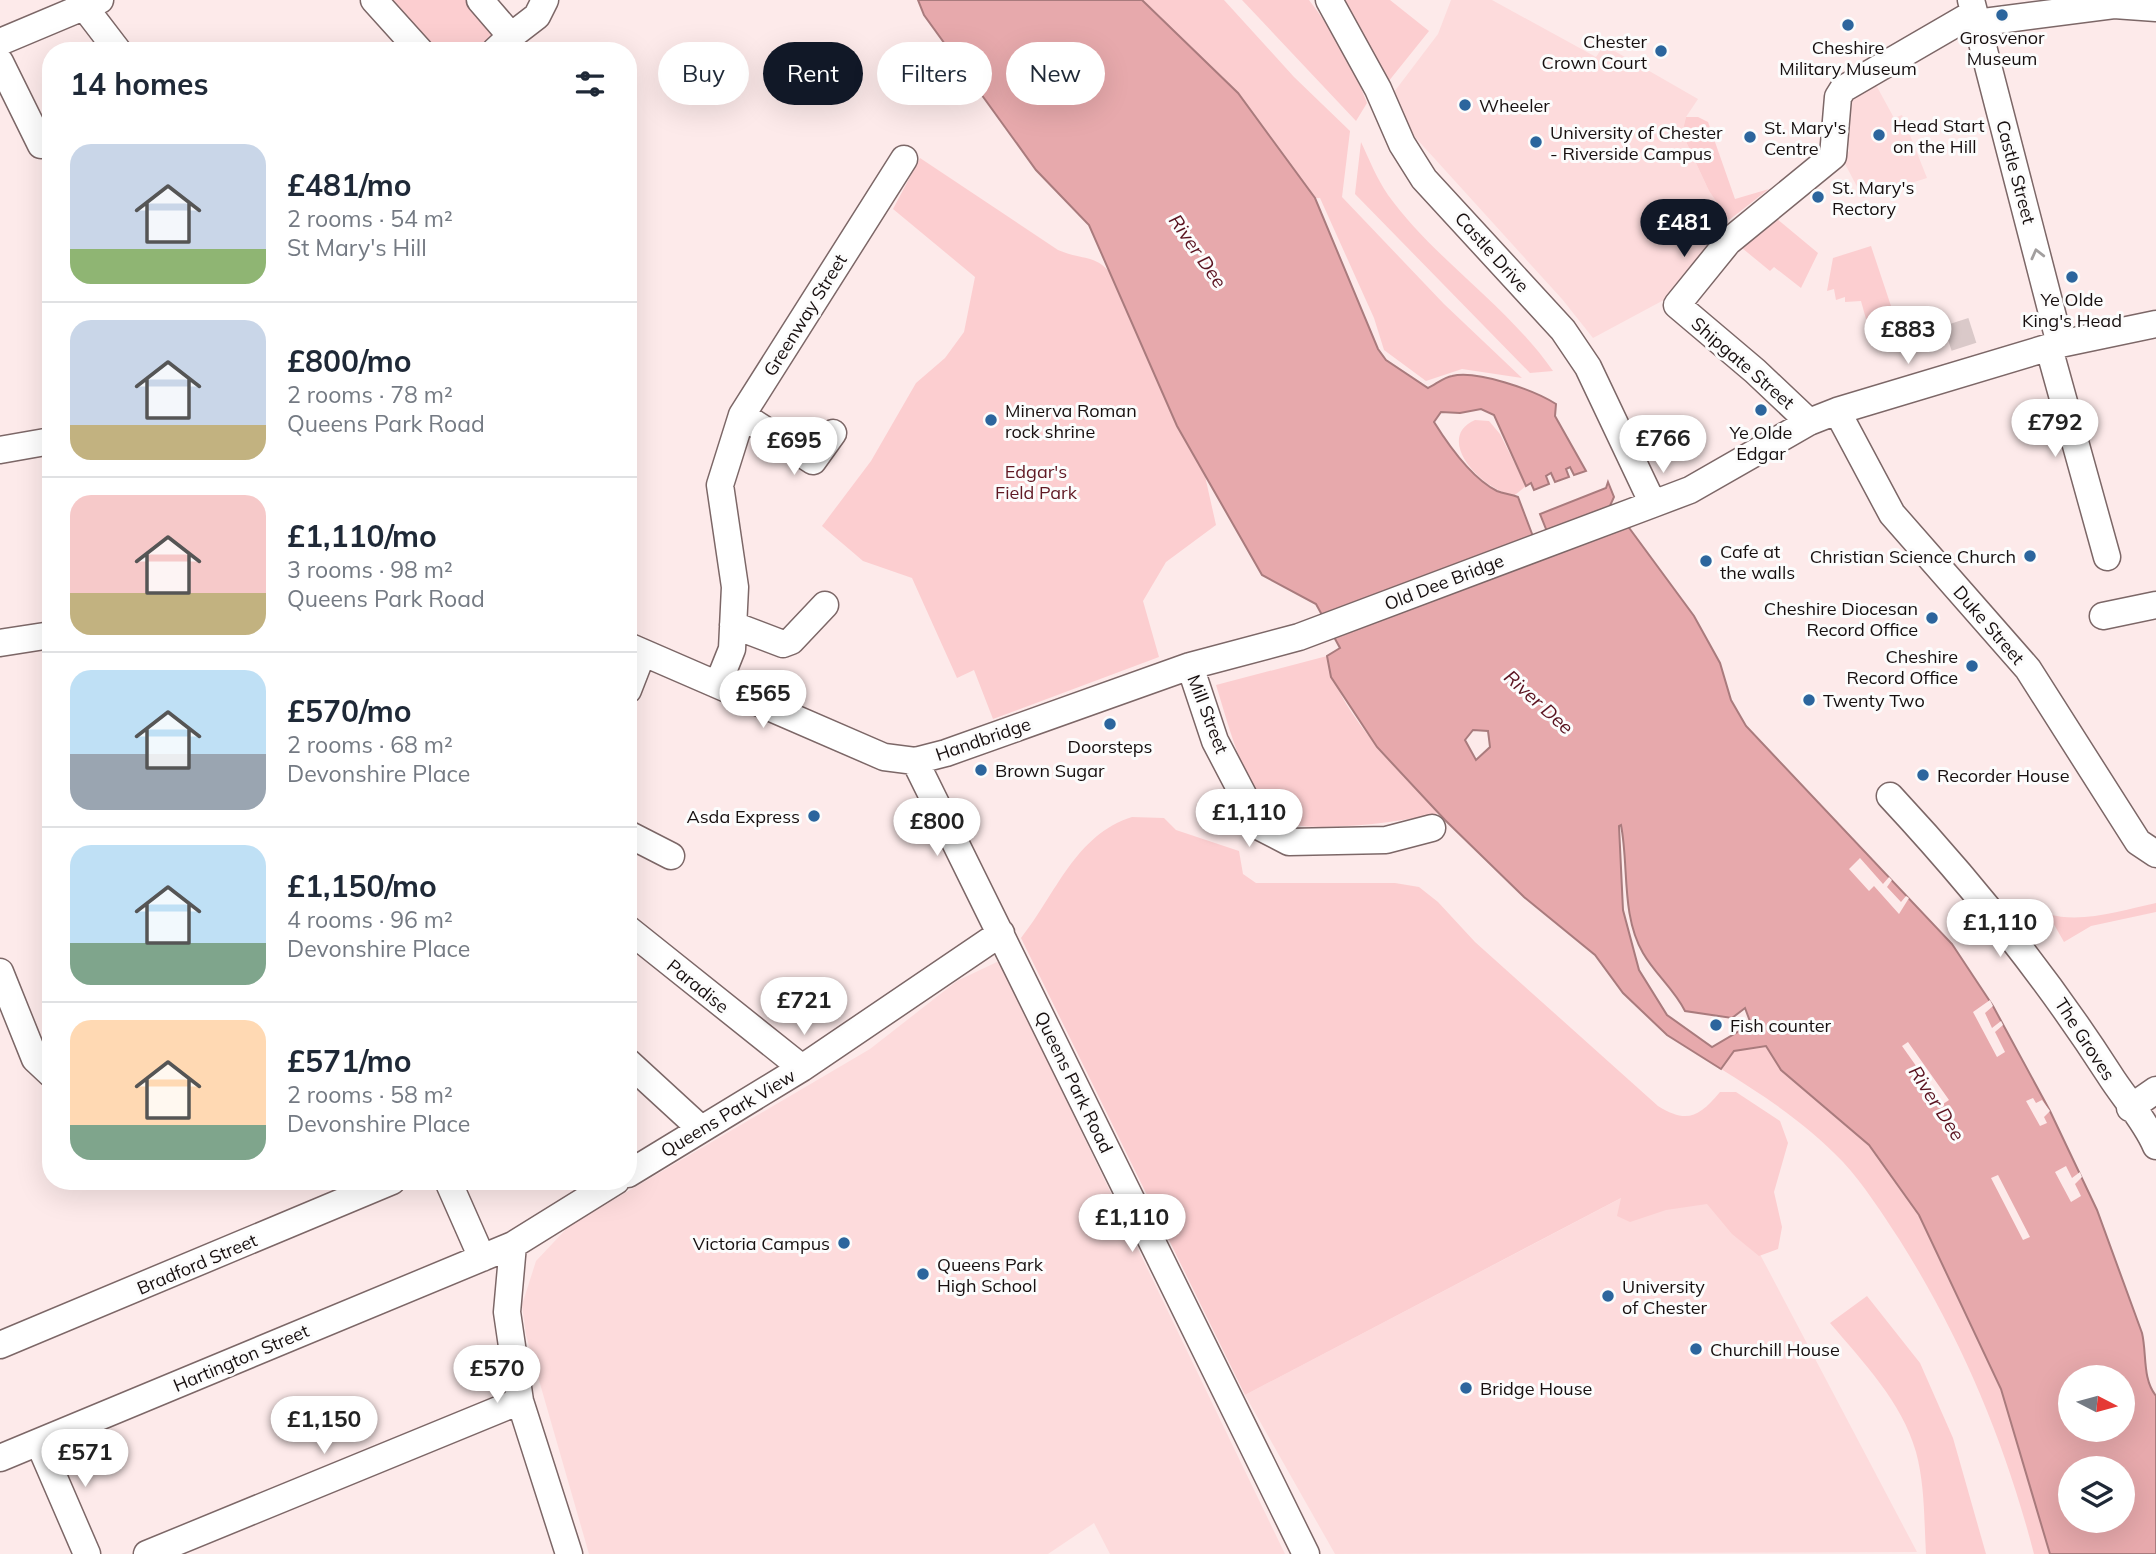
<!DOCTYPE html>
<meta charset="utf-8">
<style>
body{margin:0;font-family:Mulish,sans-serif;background:#f2f2f3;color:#1f2937;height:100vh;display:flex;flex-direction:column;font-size:26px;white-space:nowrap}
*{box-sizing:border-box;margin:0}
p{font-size:23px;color:#747a83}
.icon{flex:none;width:38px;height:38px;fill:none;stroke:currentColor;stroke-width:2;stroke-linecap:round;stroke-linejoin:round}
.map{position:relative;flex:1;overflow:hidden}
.details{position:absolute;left:42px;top:42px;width:595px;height:1148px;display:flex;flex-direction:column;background:#fff;border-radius:28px;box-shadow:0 7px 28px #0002}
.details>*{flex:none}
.banner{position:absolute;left:658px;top:42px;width:665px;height:63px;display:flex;gap:14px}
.needle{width:46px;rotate:96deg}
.tools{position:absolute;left:2058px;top:1365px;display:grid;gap:14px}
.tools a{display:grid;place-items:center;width:77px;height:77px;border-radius:50%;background:#fff;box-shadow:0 7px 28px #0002;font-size:35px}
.price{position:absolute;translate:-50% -60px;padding:0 16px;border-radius:24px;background:#fff;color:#222;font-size:23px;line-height:46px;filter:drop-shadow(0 2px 4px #0008)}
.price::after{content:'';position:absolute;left:50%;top:42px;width:21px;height:16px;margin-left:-10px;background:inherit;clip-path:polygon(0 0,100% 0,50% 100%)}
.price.current{background:#111827;color:#fff}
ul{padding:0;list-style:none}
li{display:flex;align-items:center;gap:21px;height:175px;padding:0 28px}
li+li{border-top:2px solid #e0e1e3}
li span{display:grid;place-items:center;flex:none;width:196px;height:140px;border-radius:21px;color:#555}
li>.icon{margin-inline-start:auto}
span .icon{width:84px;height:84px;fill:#fffc;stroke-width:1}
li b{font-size:30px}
h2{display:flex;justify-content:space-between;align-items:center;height:84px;padding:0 28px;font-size:30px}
.pill{padding:0 24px;border-radius:32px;background:#fff;box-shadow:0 7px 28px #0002;font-size:24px;line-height:63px}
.pill.current{background:#111827;color:#fff}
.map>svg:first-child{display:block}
.built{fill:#fddbdc}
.green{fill:#fcced0}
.water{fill:#e7a9ac;stroke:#a97b7d;stroke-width:2;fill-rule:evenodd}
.pier{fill:#fdeaea}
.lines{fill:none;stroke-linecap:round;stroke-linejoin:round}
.minor-tunnel{stroke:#dac9c9;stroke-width:26;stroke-dasharray:26 13;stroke-linecap:butt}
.minor-casing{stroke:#7c6767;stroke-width:29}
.minor{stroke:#fff;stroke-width:26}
.oneway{stroke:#a29f9f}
.poi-dot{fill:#2c659d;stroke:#fcfcfc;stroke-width:2.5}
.labels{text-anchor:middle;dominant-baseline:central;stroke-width:6;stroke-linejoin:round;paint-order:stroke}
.poi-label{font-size:18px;fill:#170f0f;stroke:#fcfcfc;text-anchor:start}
.street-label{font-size:18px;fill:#170f0f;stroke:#fcfcfc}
.park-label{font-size:18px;fill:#601823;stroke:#fcfcfc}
.water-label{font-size:19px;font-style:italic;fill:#59111e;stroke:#fcfcfc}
</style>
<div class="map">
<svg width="2156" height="1554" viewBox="0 0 2156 1554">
<rect width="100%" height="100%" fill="#fdeaea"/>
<path class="built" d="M1451,0h41l104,57 8,-12 94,54 -12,18 -4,16 27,58 20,29 -54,74 -82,44 -31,-39 -157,-173 -14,-30 47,-62z
M1876,85l18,33 8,-3 25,63 -64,20 -20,-38 6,-9 -3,-31 3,-19z
M999,961l286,593h-175l-16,-31 -46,31h-459l-63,-219 -4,-30 14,-44 33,-35 301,-177 87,-68z
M1725,1188l192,364 -582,2 -90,-159 382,-200z"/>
<path class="green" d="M386,0h83l29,35 -17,16h-49z
M1142,0h82l70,77 56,54 -8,66 102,107 78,74 -60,-9 -36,12 -42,-31 -10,-32 -54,-120h-5l-77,-105z
M1242,0h67c24,31 44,66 58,103l-11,18z
M1344,0h46l39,31 -41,51z
M1686,117h12l10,5 27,77 34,-10 -40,31 -20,-29 -27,-58z
M1361,142c8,17 16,37 27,53 46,64 120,111 165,176l-23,2 -175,-179z
M920,158l138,92c28,12 38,2 58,30l89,196 11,49 -50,37 -23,39 16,56 -166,62 -19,-49 -17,8 -45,-100 -49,-17 -41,-35 49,-65 45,-78 29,-25 19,-26 11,-55 -82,-68z
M1777,219l41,34 -17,35 -27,-21 -4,4 -28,-23z
M1871,246l22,66 -27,7 -5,-18 -16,1v-5l-9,3 -2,-11 -7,2 6,-33z
M1475,420l14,1 11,13 26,52 -11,9c-30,-2 -83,-56 -40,-75z
M1327,656c9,55 74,117 112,157 -30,8 -142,24 -165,5 -28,-24 -47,-98 -58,-133z
M1132,817l32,1 12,12 63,21 4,23 13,9h139l24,4 19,15 37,40 183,164c29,18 41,11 62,-14h16l44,29 8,22 -14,49 8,35 -4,22 -19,7 -27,-22 -25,-30 -41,6 -36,12 -13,-6 4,-18 -376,197 -224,-457c35,-44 54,-103 111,-121z
M2156,903v9l-65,14 -27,16 -16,-28c34,10 74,-4 108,-11z
M1766,1046l15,24 88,75 50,70 82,174 49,165h-16c-29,-112 -73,-217 -135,-315 -17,-26 -35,-54 -56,-77 -36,-38 -77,-65 -122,-93l13,-18z
M1867,1296l53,67 33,75 33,116h-60c-2,-34 -1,-69 -10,-102 -14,-50 -53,-90 -86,-129z"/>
<path class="water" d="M918,0h224l96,93 77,105 63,151 8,11 42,28c7,-3 16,-11 24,-12 25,-6 82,14 104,28l-1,12 31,55 -12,4 -4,-8 -4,2 3,8 -14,5 -4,-9 -5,3 3,8 -15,6 -3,-7 -5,3 -32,-71 -13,-6 -21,4 -19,-1 -7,10c15,24 37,56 63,69 7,3 14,3 21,6l16,42 93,-14 67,91 26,47 11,37 15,26 206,218 41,62 57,105 47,99 45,123c5,21 0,45 14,63v158h-106l-49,-165 -82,-174 -50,-70 -88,-75 -15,-24 -32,5 -13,18 -54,-34 -44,-42 -28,-38 -71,-58 -79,-77 -68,-73 -46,-70 -4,-21 13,-8 -24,-44 -54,-29 -85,-149 -88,-201 -53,-55 -112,-155zM1473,730l15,1 2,16 -14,13 -11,-20zM1621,825c8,41 0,90 22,128 12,21 31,36 42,58l47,7 13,-10 6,16 -39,23 -45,-32 -28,-45 -16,-60 -4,-84zM2070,1377h53v53h-53zM2070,1468h53v53h-53z
M1608,482l6,15 -5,11 -61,26 -8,-20 66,-26z"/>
<path class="pier" d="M1860,858l23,26 6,-7 3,3 -5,7 14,15 5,-6 3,2 -10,16 -25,-28 -5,5 -20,-22z
M1990,1000l3,6 -8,7 7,15 9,-7 2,4 -8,7 10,20 -8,5 -24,-45z
M1908,1042l41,58 -6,4 -41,-58z
M2033,1098l3,5 6,-3 8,11 -6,6 3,6 -7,3 -14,-25z
M2066,1166l6,12 8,-6 2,5 -7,7 6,12 -10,6 -16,-30z
M1998,1175l32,62 -7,3 -32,-62z"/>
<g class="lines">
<path class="minor-tunnel" d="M1956,322l10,31"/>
<defs>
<path id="minor" d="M79,0l39,51
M374,0l46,51
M480,0l31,36 -16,15
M1329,0l49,89 24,55 22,35 139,151 25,37 65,137
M1971,0l89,344
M1976,23l138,-18 42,3
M511,36l26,-20 8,-16
M0,42l100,-42
M0,62l41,83
M2049,348l58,209
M1837,411l55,103 136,155 110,173 18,12
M742,415l71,46 20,-28
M1809,422l-54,-51 -78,-66 51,-63 105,-86 5,-59 5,-8 131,-76
M0,450l51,-9
M2103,616l53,-11
M733,625l50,19 8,-3 34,-36
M0,643l51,-8
M628,646l256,111 31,4 31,-8 244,-87 109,-29 354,-133 37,-14 119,-68 28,-11 223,-67 96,-20
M1190,666l25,75 45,86 29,15 97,-2 46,-12
M718,684l14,-35 3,-62 -15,-102 22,-70 162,-256
M628,690l14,-36
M915,761l391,793
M1890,796c82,88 154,177 219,278 15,24 36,46 47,72
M628,834l43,22
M628,929l174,139
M0,972l35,87 16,15
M628,1062l73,67
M2130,1108l26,-18
M628,1174l174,-106 199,-135
M448,1181l34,77
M513,1245l-6,67 13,89 49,153
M0,1345l392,-164
M39,1443l48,111
M0,1458l513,-213 103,-64
M147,1554l373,-153"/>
</defs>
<use href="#minor" class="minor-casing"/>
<use href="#minor" class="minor"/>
</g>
<defs><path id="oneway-chevron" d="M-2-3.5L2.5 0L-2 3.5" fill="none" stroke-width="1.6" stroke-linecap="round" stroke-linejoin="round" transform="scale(1.75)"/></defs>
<use class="oneway" href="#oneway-chevron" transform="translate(2037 254) rotate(-104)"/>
<g class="poi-dot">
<circle cx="2002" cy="15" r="7"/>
<circle cx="1848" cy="25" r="7"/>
<circle cx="1661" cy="51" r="7"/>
<circle cx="1465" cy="105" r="7"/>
<circle cx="1879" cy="135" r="7"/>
<circle cx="1750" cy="137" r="7"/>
<circle cx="1536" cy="142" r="7"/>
<circle cx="1818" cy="197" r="7"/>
<circle cx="2072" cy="277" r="7"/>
<circle cx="1761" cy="410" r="7"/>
<circle cx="991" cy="420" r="7"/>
<circle cx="2030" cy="556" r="7"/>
<circle cx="1706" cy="561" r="7"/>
<circle cx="1932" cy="618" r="7"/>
<circle cx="1972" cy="666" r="7"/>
<circle cx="1809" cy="700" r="7"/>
<circle cx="1110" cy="724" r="7"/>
<circle cx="981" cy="770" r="7"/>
<circle cx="1923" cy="775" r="7"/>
<circle cx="814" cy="816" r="7"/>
<circle cx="1716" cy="1025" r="7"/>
<circle cx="844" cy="1243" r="7"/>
<circle cx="923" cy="1274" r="7"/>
<circle cx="1608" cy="1296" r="7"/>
<circle cx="1696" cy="1349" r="7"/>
<circle cx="1466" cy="1388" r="7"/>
</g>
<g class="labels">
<g class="poi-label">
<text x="2002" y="37" text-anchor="middle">Grosvenor<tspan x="2002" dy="21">Museum</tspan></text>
<text x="1647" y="41" text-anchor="end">Chester<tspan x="1647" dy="21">Crown Court</tspan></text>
<text x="1848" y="47" text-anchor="middle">Cheshire<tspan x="1848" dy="21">Military Museum</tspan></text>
<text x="1479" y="105">Wheeler</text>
<text x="1893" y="125">Head Start<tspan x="1893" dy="21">on the Hill</tspan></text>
<text x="1764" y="127">St. Mary's<tspan x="1764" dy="21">Centre</tspan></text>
<text x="1550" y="132">University of Chester<tspan x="1550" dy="21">- Riverside Campus</tspan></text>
<text x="1832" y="187">St. Mary's<tspan x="1832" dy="21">Rectory</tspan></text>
<text x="2072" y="299" text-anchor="middle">Ye Olde<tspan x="2072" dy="21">King's Head</tspan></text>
<text x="1005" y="410">Minerva Roman<tspan x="1005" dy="21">rock shrine</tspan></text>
<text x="1761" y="432" text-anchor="middle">Ye Olde<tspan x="1761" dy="21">Edgar</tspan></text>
<text x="1720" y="551">Cafe at<tspan x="1720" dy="21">the walls</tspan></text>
<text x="2016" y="556" text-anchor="end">Christian Science Church</text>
<text x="1918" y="608" text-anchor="end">Cheshire Diocesan<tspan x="1918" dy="21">Record Office</tspan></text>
<text x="1958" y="656" text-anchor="end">Cheshire<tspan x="1958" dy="21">Record Office</tspan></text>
<text x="1823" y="700">Twenty Two</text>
<text x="1110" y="746" text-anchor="middle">Doorsteps</text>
<text x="995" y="770">Brown Sugar</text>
<text x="1937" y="775">Recorder House</text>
<text x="800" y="816" text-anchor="end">Asda Express</text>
<text x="1730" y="1025">Fish counter</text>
<text x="830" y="1243" text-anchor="end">Victoria Campus</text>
<text x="937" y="1264">Queens Park<tspan x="937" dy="21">High School</tspan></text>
<text x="1622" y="1286">University<tspan x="1622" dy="21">of Chester</tspan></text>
<text x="1710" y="1349">Churchill House</text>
<text x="1480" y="1388">Bridge House</text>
</g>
<g class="street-label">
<text transform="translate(2016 172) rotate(75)">Castle Street</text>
<text transform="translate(1492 252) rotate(48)">Castle Drive</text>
<text transform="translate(805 315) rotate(-58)">Greenway Street</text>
<text transform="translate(1743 363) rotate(41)">Shipgate Street</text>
<text transform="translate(1444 582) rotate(-21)">Old Dee Bridge</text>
<text transform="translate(1989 625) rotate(49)">Duke Street</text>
<text transform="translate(1208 714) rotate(69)">Mill Street</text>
<text transform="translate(983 739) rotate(-19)">Handbridge</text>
<text transform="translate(698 986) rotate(39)">Paradise</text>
<text transform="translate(2085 1039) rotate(57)">The Groves</text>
<text transform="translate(1074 1082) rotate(64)">Queens Park Road</text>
<text transform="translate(728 1113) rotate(-31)">Queens Park View</text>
<text transform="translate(197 1264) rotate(-23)">Bradford Street</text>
<text transform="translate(241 1358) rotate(-23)">Hartington Street</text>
</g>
<g class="park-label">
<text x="1036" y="471">Edgar's<tspan x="1036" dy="21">Field Park</tspan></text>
</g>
<g class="water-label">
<text transform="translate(1198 251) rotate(55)">River Dee</text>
<text transform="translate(1539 702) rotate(42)">River Dee</text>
<text transform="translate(1937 1103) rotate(57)">River Dee</text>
</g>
</g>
</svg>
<div class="tools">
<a><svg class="needle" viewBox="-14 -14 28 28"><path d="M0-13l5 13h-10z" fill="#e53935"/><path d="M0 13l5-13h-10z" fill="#747a83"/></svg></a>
<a><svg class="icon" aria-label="layers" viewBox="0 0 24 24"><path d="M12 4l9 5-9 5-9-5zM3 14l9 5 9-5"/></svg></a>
</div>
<b class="price current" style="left:1684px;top:259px">£481</b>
<b class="price" style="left:1908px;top:366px">£883</b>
<b class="price" style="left:2055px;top:459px">£792</b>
<b class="price" style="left:1663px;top:475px">£766</b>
<b class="price" style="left:794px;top:477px">£695</b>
<b class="price" style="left:763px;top:730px">£565</b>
<b class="price" style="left:1249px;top:849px">£1,110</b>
<b class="price" style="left:937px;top:858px">£800</b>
<b class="price" style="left:2000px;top:959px">£1,110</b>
<b class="price" style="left:804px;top:1037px">£721</b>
<b class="price" style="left:1132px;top:1254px">£1,110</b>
<b class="price" style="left:497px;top:1405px">£570</b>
<b class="price" style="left:324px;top:1456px">£1,150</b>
<b class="price" style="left:85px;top:1489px">£571</b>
<div class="banner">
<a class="pill">Buy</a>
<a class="pill current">Rent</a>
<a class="pill">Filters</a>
<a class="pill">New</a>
</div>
<section class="details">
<h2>14 homes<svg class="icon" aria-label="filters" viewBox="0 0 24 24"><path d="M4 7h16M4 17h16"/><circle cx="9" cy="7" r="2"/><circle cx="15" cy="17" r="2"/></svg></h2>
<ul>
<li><span style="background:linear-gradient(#c9d6e8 75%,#8fb573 0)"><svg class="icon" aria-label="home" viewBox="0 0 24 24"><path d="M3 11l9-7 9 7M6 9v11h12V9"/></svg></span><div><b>£481/mo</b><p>2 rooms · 54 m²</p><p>St Mary's Hill</p></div></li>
<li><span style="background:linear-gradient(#c9d6e8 75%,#c2b280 0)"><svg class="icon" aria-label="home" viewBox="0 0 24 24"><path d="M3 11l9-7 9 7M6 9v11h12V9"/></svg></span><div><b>£800/mo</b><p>2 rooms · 78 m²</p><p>Queens Park Road</p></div></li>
<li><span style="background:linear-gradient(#f6c9c9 70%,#c2b280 0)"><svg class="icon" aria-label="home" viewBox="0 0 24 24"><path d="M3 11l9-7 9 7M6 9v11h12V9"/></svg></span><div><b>£1,110/mo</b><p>3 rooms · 98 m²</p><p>Queens Park Road</p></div></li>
<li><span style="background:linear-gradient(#bfe0f5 60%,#9aa5b1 0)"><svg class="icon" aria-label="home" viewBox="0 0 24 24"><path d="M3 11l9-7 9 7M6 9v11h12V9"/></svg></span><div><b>£570/mo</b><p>2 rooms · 68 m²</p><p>Devonshire Place</p></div></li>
<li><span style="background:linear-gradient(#bfe0f5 70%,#7fa58c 0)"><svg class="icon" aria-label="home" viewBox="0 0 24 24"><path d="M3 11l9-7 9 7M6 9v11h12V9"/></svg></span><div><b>£1,150/mo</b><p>4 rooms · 96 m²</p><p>Devonshire Place</p></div></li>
<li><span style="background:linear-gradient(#ffd9b3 75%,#7fa58c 0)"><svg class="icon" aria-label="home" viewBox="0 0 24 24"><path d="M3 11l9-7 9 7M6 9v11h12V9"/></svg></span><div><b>£571/mo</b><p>2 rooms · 58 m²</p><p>Devonshire Place</p></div></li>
</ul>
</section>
</div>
